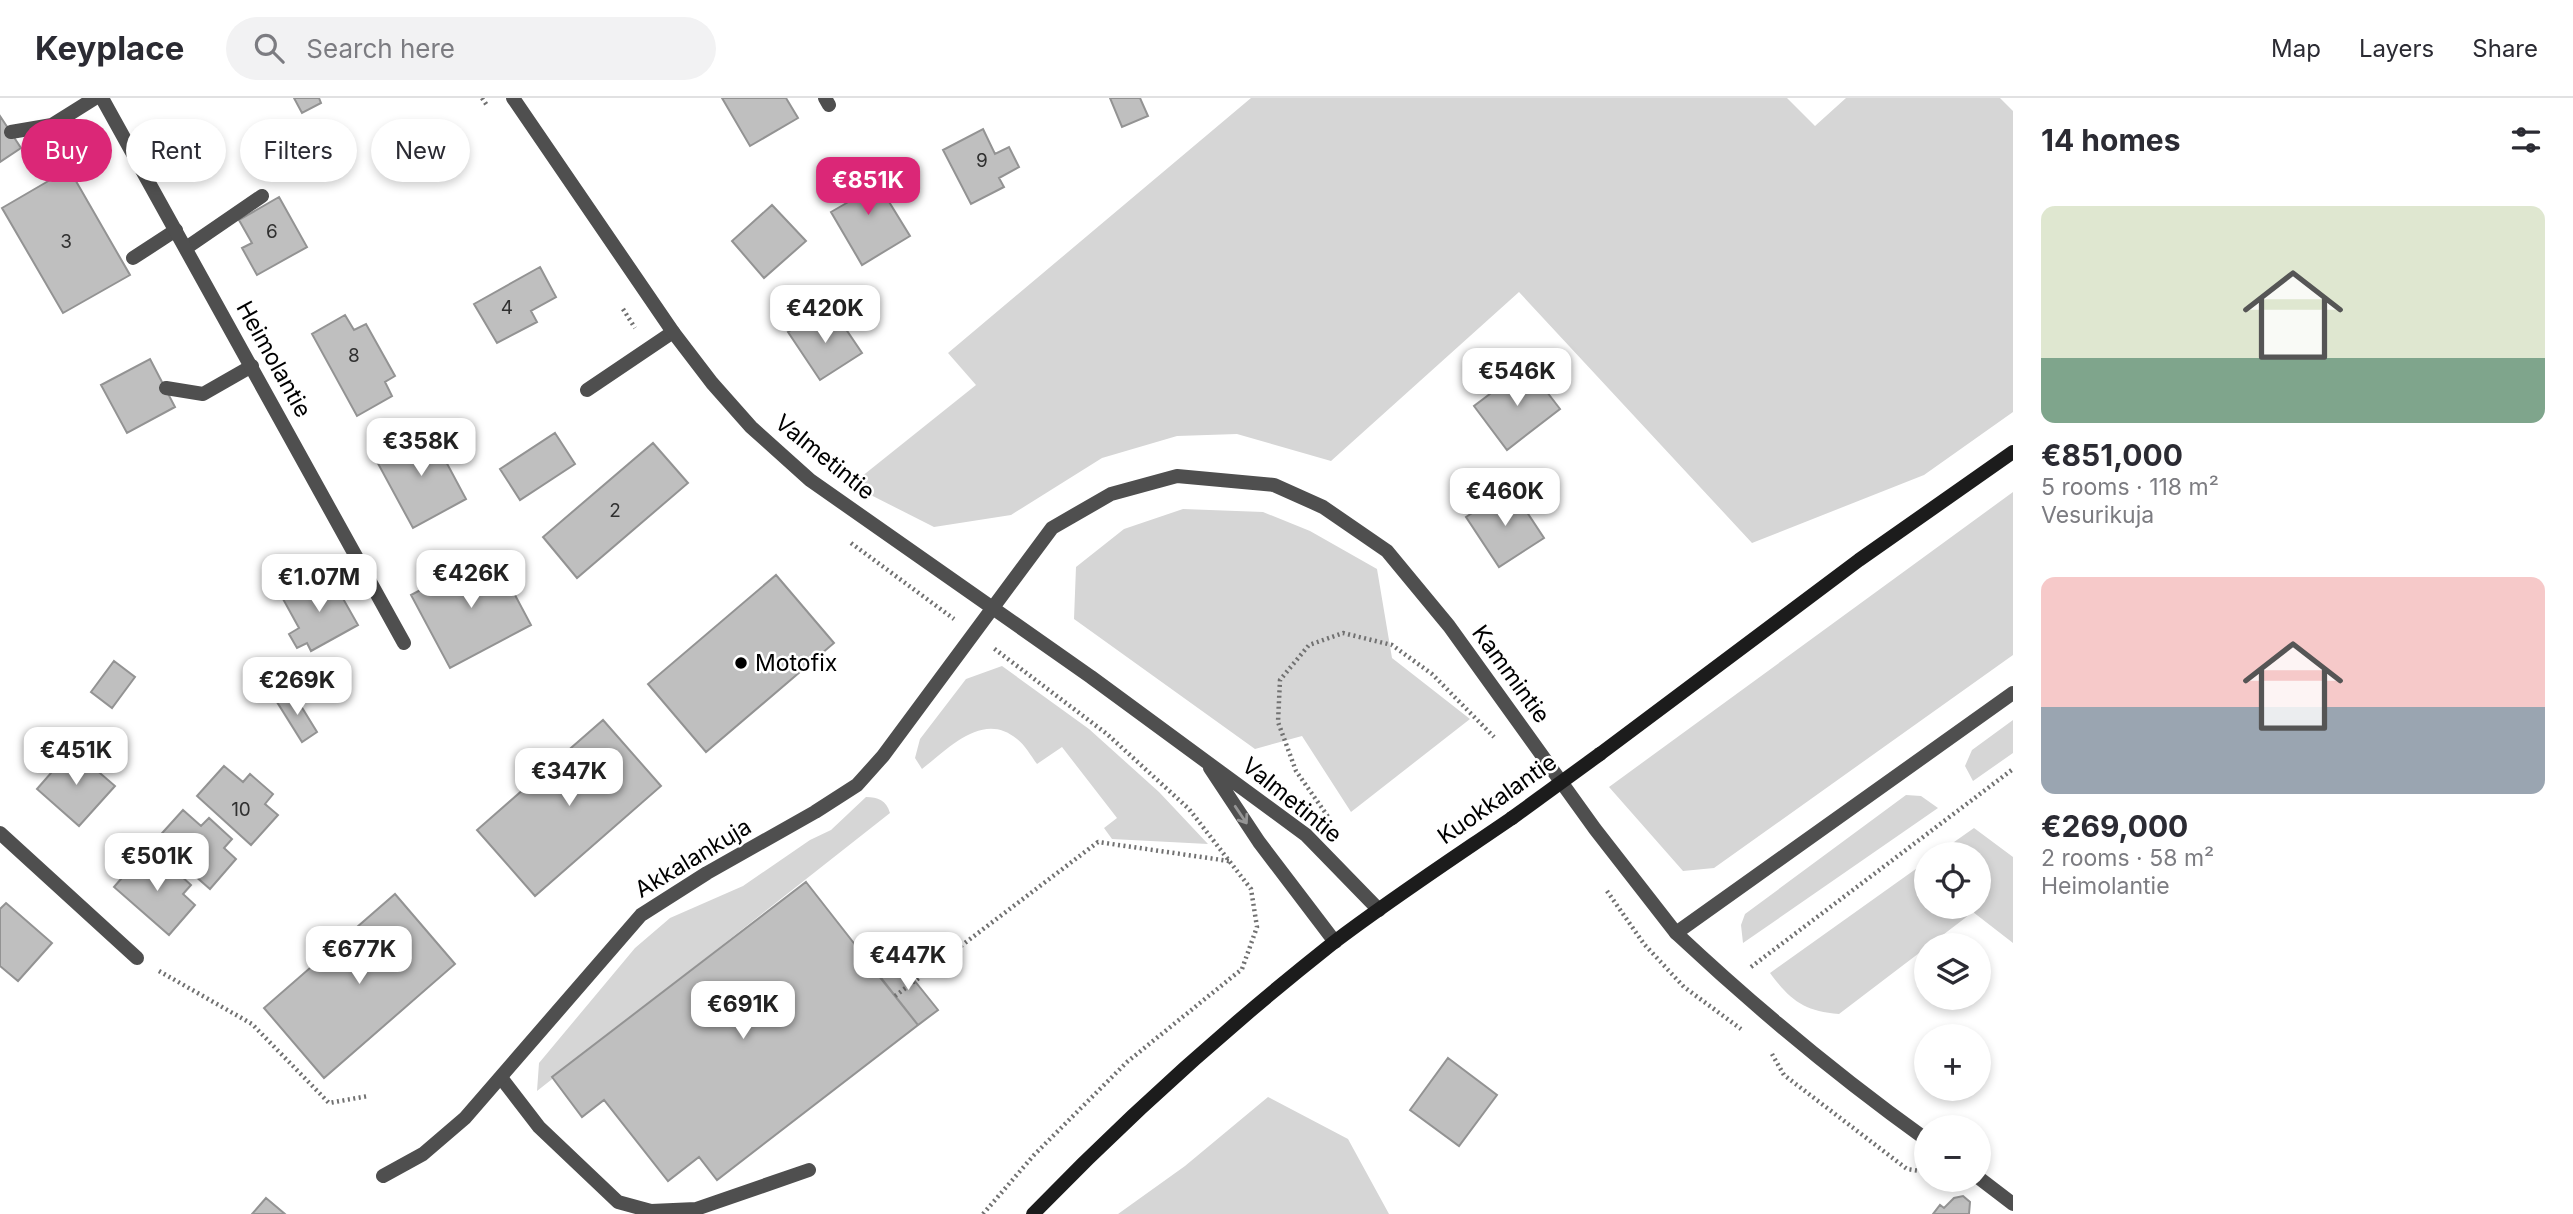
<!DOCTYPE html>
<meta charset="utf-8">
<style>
body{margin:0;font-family:Inter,sans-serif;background:#f2f2f3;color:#2b2b33;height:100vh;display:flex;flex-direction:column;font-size:26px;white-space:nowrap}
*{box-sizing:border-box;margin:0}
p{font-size:23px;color:#7c7c81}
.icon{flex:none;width:38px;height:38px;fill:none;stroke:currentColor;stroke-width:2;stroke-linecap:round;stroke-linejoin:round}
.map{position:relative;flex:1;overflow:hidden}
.drawer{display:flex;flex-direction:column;background:#fff;width:560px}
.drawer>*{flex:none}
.guide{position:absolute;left:21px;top:21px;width:665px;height:63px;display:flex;gap:14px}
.buttons{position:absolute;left:1914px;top:744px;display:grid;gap:14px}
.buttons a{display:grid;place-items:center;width:77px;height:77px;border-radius:50%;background:#fff;box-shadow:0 4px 10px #0003;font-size:35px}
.price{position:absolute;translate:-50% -60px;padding:0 16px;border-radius:14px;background:#fff;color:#222;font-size:23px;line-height:46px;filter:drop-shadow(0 2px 4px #0008)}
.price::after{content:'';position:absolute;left:50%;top:42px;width:21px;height:16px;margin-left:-10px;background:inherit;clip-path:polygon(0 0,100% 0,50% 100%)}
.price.current{background:#db2777;color:#fff}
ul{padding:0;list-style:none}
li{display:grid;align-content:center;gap:14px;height:371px;padding:0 28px}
li span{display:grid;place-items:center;height:217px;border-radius:14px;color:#555}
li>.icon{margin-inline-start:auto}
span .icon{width:126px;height:126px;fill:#fffc;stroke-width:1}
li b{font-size:30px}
h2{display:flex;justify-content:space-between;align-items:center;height:84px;padding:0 28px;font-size:30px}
.pill{padding:0 24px;border-radius:32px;background:#fff;box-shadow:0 4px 10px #0003;font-size:24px;line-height:63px}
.pill.current{background:#db2777;color:#fff}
header{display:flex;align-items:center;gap:42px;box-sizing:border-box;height:98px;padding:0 35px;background:#fff;border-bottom:2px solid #e1e1e2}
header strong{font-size:33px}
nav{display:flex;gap:38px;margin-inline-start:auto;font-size:24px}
.search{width:490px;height:63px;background:#f2f2f3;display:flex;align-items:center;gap:18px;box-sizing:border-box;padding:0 24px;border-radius:38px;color:#7c7c81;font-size:26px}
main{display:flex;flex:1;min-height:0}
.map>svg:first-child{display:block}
.green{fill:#d6d6d6}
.building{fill:#bfbfbf;stroke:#939393;stroke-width:2}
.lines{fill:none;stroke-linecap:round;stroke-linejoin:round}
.path{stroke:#717171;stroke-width:4.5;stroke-dasharray:2 3.5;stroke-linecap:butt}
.service{stroke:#4f4f4f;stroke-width:14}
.minor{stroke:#4f4f4f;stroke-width:14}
.secondary{stroke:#1c1c1c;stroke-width:14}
.secondary-bridge{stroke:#1c1c1c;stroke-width:14}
.oneway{stroke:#959595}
.poi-dot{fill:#000;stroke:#fff;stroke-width:2.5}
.labels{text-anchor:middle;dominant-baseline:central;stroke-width:5;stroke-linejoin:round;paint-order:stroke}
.number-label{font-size:19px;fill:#303030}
.street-label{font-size:23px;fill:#000;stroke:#fff}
.poi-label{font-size:23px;fill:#000;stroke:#fff;text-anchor:start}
</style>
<header>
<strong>Keyplace</strong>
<div class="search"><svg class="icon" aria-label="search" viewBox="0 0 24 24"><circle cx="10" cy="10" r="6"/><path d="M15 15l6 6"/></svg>Search here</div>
<nav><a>Map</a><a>Layers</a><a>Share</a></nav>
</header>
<main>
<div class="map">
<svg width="2013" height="1116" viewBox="0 0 2013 1116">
<rect width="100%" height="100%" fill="#fff"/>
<path class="green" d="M1251,0h536l28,28 31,-28h154l13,13v301l-89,63 -172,68 -233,-251 -188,169 -94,-27 -60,2 -75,22 -91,57 -77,12 -83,-42 125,-100 -28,-32z
M2013,394v163l-299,213 -31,3 -74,-84z
M1183,411l80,3 47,19 67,38 15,89 78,61 -119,93 -49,-76 -47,13 -181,-130 2,-52 48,-38z
M1002,568l87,63 70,63 49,52 -96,-5 -8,-11 13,-10 -55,-71 -25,17c-6,-8 -12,-19 -20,-25 -34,-29 -69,10 -95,30l-7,-11 5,-19 46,-60z
M2013,622v33l-40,28 -8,-15 7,-16z
M1906,697l15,1 17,12 -195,135 -2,-18 4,-11z
M866,699c12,0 20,3 24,16l-353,278 2,-28 96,-115 35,-30 73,-32 67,-46 21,-10z
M1974,730l39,29v86l-40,-31 -134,102c-35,-3 -48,-13 -69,-41l157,-112v45h52v-52h-42z
M1268,999l80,42 41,75h-271l67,-48z"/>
<path class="building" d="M294,0h25l2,5 -19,10z
M722,0h64l12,20 -48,28z
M1110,0h30l8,18 -26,11z
M0,18l21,32 -21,14z
M983,31l12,25 14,-7 10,20 -20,11 5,9 -33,17 -28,-54z
M867,68l43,70 -48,29 -31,-53 19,-11 -11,-18z
M69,71l61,106 -67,38 -61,-105z
M279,99l28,50 -50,28 -15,-27 10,-5 -13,-23z
M772,107l34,36 -42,37 -32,-37z
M540,169l16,30 -25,14 6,11 -40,21 -23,-39z
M820,213l9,15 10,-7 23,34 -42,27 -32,-48z
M345,217l9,15 12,-6 29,52 -10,6 7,14 -35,20 -45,-82z
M150,261l25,48 -48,26 -26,-48z
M1527,268l33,43 -53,41 -33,-44z
M428,330l38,71 -53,29 -38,-70z
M555,335l20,31 -55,36 -20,-31z
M653,345l35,40 -111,95 -34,-41z
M1511,390l33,50 -45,29 -33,-50z
M492,454l39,73 -81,43 -39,-73z
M329,476l29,51 -47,26 -4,-8 -10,5 -8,-14 10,-6 -16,-29z
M776,477l58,68 -128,109 -58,-68z
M114,563l21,16 -23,31 -21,-16z
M293,595l24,39 -15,10 -25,-40z
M603,622l58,66 -126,110 -58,-66z
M72,651l43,37 -36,40 -42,-37z
M224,668l19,16 7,-8 23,20 -8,10 13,11 -27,30 -54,-49z
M183,712l18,16 8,-8 23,21 -8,9 12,11 -26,30 -55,-48z
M142,757l18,17 8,-8 23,21 -8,9 12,11 -26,30 -55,-48z
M806,784l112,143 -201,155 -18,-23 -31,24 -64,-81 -22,17 -30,-40z
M395,796l60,70 -131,114 -60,-70z
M6,805l46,40 -34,38 -18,-15v-57z
M898,862l40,50 -20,15 -40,-50z
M1448,960l49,37 -38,51 -49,-36z
M1963,1098l7,6 -1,12h-36l7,-9 4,3 10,-10z
M266,1100l19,16h-33z"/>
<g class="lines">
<path class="path" d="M482,0l6,9
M623,211l12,19
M851,445l103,76
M1326,722l3,-2 -33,-47 -18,-49 2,-42 29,-35 34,-12 49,12 40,29 62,63
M1607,793l37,53 40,43 57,42
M1751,869l262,-198
M159,873l93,53 77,79 39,-7
M895,898l203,-154 131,19
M1772,956l12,21 123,94 20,3
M983,1116l51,-59 93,-93 115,-93 15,-42 -6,-38 -62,-80 -82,-75 -115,-87"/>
<path class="service" d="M11,34l41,-7 43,-27
M186,150l76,-52
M133,160l43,-28
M166,290l37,6 49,-28
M587,292l86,-58
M1676,835c79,74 163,144 251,207
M502,981l37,48 79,75 33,9 45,-2 113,-39
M1979,1080l34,26"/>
<path class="minor" d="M102,0l302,545
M513,0l160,234 39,51 39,44 59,53 281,197 215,158 73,75
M825,0l4,7
M1210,670l49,74 76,100
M0,735l137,125
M383,1078l40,-22 42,-36 176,-203 66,-42 108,-61 42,-27 26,-29 169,-228 59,-34 66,-18 97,9 49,22 64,44 62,75 146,203 81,104 337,-240"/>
<path class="secondary" d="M1600,656l259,-194 154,-108
M1033,1116c94,-97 194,-187 300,-271 58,-44 119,-84 179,-125"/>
<path class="secondary-bridge" d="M1512,720l88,-64"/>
</g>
<defs><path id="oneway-shaft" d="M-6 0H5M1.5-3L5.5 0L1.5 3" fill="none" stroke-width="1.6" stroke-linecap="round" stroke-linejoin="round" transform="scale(1.75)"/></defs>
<use class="oneway" href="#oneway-shaft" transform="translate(1241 717) rotate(56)"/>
<circle class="poi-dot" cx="741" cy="565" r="7"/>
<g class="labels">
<g class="number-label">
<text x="982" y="62">9</text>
<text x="272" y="133">6</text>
<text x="66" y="143">3</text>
<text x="507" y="209">4</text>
<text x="354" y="257">8</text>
<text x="615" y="412">2</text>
<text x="241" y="711">10</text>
</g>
<g class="street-label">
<text transform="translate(274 261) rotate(61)">Heimolantie</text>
<text transform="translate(825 359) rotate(39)">Valmetintie</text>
<text transform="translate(1511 576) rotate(54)">Kammintie</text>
<text transform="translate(1497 701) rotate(-35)">Kuokkalantie</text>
<text transform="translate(1292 702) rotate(39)">Valmetintie</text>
<text transform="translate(693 760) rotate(-31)">Akkalankuja</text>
</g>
<g class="poi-label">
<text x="755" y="565">Motofix</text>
</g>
</g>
</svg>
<div class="buttons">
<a><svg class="icon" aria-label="locate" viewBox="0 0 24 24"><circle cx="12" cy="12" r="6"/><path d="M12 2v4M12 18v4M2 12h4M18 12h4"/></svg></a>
<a><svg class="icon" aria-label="layers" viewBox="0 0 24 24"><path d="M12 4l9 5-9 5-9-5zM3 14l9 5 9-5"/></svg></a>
<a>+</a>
<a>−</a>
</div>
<b class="price current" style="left:868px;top:119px">€851K</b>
<b class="price" style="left:825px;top:247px">€420K</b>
<b class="price" style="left:1517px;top:310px">€546K</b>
<b class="price" style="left:421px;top:380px">€358K</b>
<b class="price" style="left:1505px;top:430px">€460K</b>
<b class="price" style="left:471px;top:512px">€426K</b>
<b class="price" style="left:319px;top:516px">€1.07M</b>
<b class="price" style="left:297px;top:619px">€269K</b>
<b class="price" style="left:76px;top:689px">€451K</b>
<b class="price" style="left:569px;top:710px">€347K</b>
<b class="price" style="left:157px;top:795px">€501K</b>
<b class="price" style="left:359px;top:888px">€677K</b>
<b class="price" style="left:908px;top:894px">€447K</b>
<b class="price" style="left:743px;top:943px">€691K</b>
<div class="guide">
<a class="pill current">Buy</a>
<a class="pill">Rent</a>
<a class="pill">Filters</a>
<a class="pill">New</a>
</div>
</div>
<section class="drawer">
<h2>14 homes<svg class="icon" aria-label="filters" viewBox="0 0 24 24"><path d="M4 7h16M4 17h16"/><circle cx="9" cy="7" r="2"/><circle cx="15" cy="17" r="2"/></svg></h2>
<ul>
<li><span style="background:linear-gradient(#dfe7d0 70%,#7fa58c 0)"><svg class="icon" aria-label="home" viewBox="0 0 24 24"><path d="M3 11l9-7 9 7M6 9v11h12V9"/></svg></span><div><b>€851,000</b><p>5 rooms · 118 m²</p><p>Vesurikuja</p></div></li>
<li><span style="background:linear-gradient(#f6c9c9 60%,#9aa5b1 0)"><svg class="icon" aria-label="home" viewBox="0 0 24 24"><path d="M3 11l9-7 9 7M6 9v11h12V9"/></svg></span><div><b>€269,000</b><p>2 rooms · 58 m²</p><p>Heimolantie</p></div></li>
</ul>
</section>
</main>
